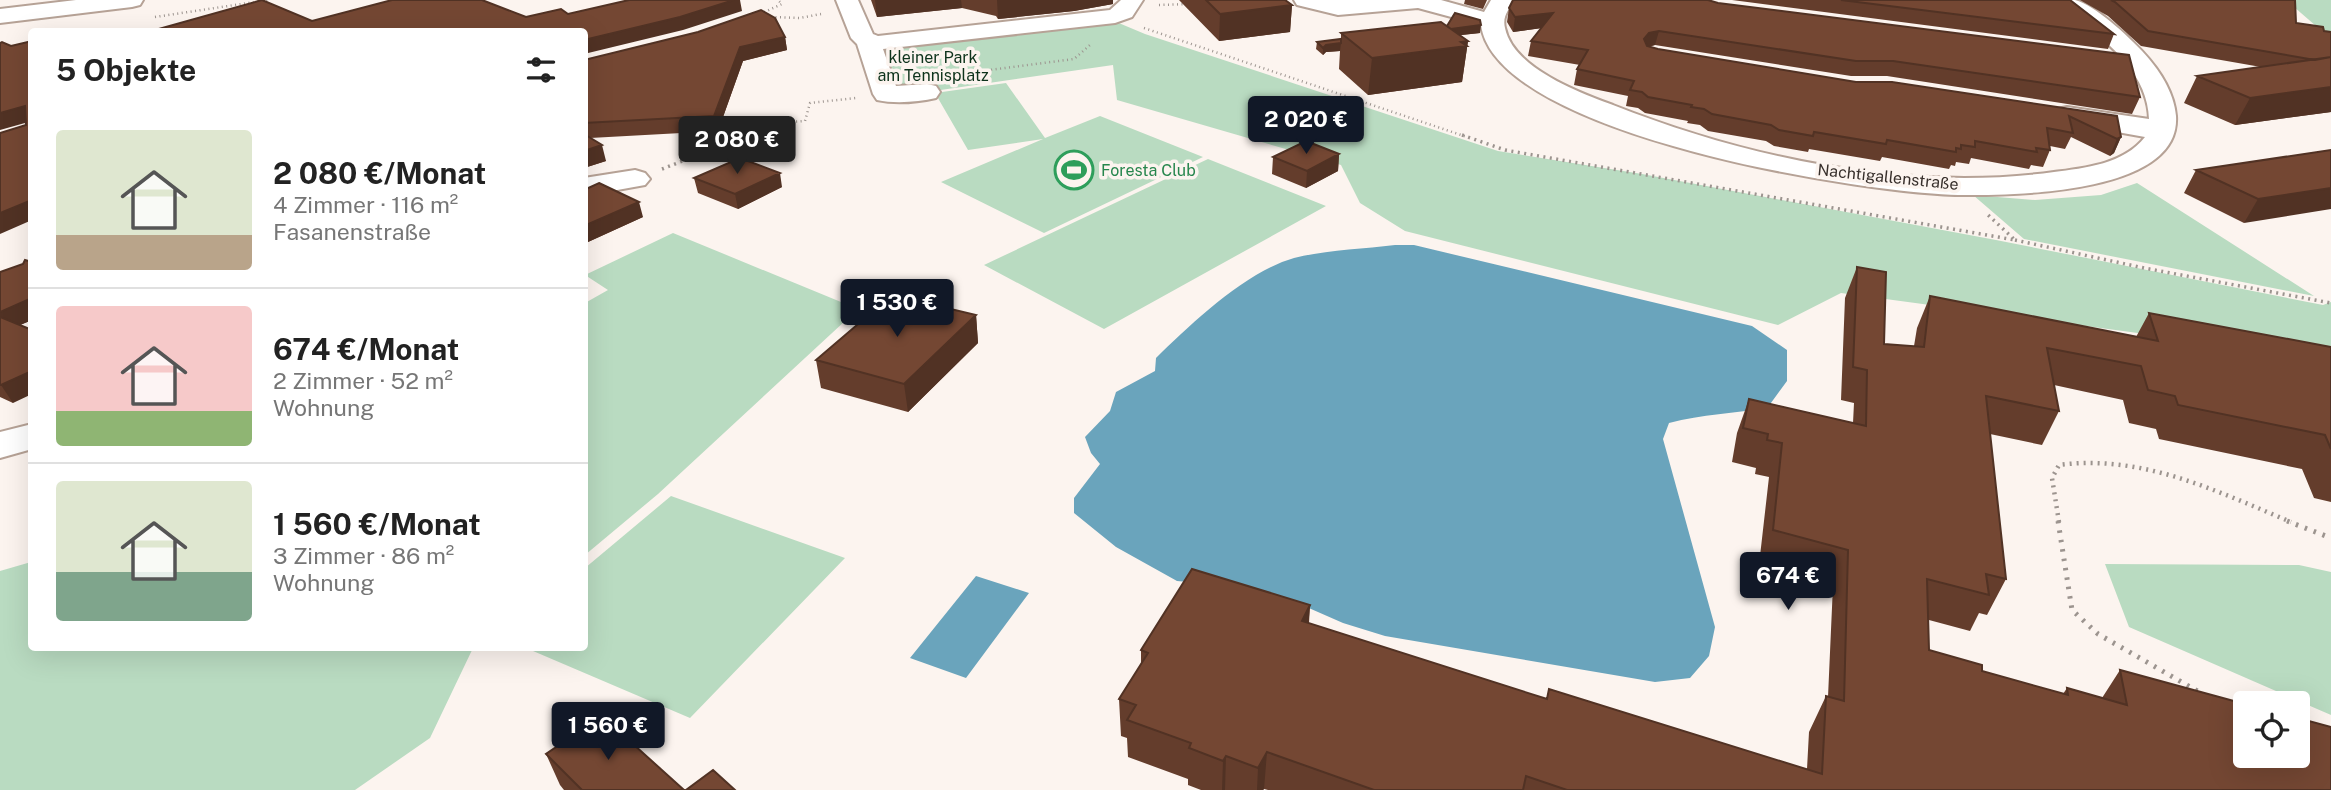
<!DOCTYPE html>
<html lang="de">
<meta charset="utf-8">
<style>
body{margin:0;font-family:"Public Sans",sans-serif;background:#f6f6f6;color:#222;height:100vh;display:flex;flex-direction:column;font-size:26px;white-space:nowrap}
*{box-sizing:border-box;margin:0}
p{font-size:23px;color:#767676}
.icon{flex:none;width:38px;height:38px;fill:none;stroke:currentColor;stroke-width:2;stroke-linecap:round;stroke-linejoin:round}
.map{position:relative;flex:1;overflow:hidden}
.drawer{position:absolute;left:28px;top:28px;width:560px;height:623px;display:flex;flex-direction:column;background:#fff;border-radius:7px;box-shadow:0 7px 28px #0002}
.drawer>*{flex:none}
.fabs{position:absolute;left:2233px;top:691px;display:grid;gap:14px}
.fabs a{display:grid;place-items:center;width:77px;height:77px;border-radius:7px;background:#fff;box-shadow:0 7px 28px #0002;font-size:35px}
.price{position:absolute;translate:-50% -60px;padding:0 16px;border-radius:7px;background:#111827;color:#fff;font-size:23px;line-height:46px;filter:drop-shadow(0 2px 4px #0008)}
.price::after{content:'';position:absolute;left:50%;top:42px;width:21px;height:16px;margin-left:-10px;background:inherit;clip-path:polygon(0 0,100% 0,50% 100%)}
.price.selected{background:#222;color:#fff}
ul{padding:0;list-style:none}
li{display:flex;align-items:center;gap:21px;height:175px;padding:0 28px}
li+li{border-top:2px solid #e0e0e0}
li span{display:grid;place-items:center;flex:none;width:196px;height:140px;border-radius:7px;color:#555}
li>.icon{margin-inline-start:auto}
span .icon{width:84px;height:84px;fill:#fffc;stroke-width:1}
li b{font-size:30px}
h2{display:flex;justify-content:space-between;align-items:center;height:84px;padding:0 28px;font-size:30px}
.map>svg:first-child{display:block}
.green{fill:#b9dbc1}
.water{fill:#6aa4bc}
.lines{fill:none;stroke-linecap:round;stroke-linejoin:round}
.minor-casing{stroke:#b6a296;stroke-width:4}
.path-far3{stroke:#9c948f;stroke-width:2.5;stroke-dasharray:1 3.5;stroke-linecap:butt}
.path-far2{stroke:#9c948f;stroke-width:3.5;stroke-dasharray:2 4.5;stroke-linecap:butt}
.path-far1{stroke:#9c948f;stroke-width:4.5;stroke-dasharray:2 5;stroke-linecap:butt}
.path{stroke:#9c948f;stroke-width:5;stroke-dasharray:2.5 7;stroke-linecap:butt}
.minor{fill:#fff;fill-rule:evenodd}
.wall{fill:#643d2c}
.shaded-wall{fill:#513224}
.building{fill:#744733;stroke:#513224;stroke-width:2}
.labels{text-anchor:middle;dominant-baseline:central;stroke-width:7;stroke-linejoin:round;paint-order:stroke}
.far-park-label{font-size:16px;fill:#0e331c;stroke:#fcf4ef}
.far-leisure-label{font-size:16px;fill:#27864d;stroke:#fcf4ef;text-anchor:start}
.far-street-label{font-size:16px;fill:#372f2b;stroke:#fcf4ef}
</style>
<div class="map">
<svg width="2331" height="790" viewBox="0 0 2331 790">
<rect width="100%" height="100%" fill="#fcf4ef"/>
<path class="green" d="M2286,0h45v39z
M1114,21l31,13 353,117 144,23 354,66 327,65 8,-3v57l-490,-66 -63,32 -373,-94 -45,-28 -19,-38 -224,-65 -4,-35 -186,27 -41,2 -15,-45z
M1006,83l39,55 55,-22 103,41 -159,76 -103,-51 102,-43 -75,11 -33,-57z
M1208,159l118,47 -222,123 -120,-64z
M2137,183l177,113 -290,-57 -51,-44 62,5 66,-5z
M673,233l185,76 -200,185 -73,61v-252l23,-13 -23,-15z
M671,496l174,62 -155,160 -164,-70h58l1,-80z
M31,562l1,86h441l-43,90 -75,52h-355v-219z
M2105,564l194,1 32,7v143l-202,-88z"/>
<path class="water" d="M1395,245h19l338,81 35,24v31l-19,26c-33,7 -66,7 -99,16l-6,16 52,188 -6,29 -19,22 -35,4 -270,-46 -42,-13 -57,-25 -54,-12 -55,-5 -61,-34 -42,-34v-15l26,-34 -9,-11 -6,-16 25,-26 6,-19 39,-21 1,-13c36,-35 89,-86 138,-100 32,-8 68,-9 101,-13z
M976,576l53,17 -63,85 -56,-20z"/>
<g class="lines">
<defs>
<path id="minor" d="M76,0h67l-3,5 -8,2 -132,16v-14z
M836,0h22l15,34 5,2 232,-26 11,-10h22l-11,17 -17,6 -232,26 13,37 31,-2 9,2 4,6 -4,6c-18,4 -41,6 -59,2l-4,-6 -16,-50 -6,-6z
M1294,0h147l43,12 7,-12h24c-6,9 -13,16 -10,28 8,40 75,65 108,77 137,54 294,87 441,67 31,-4 70,-8 91,-35l-78,-14 -10,-2 -3,-6 3,-6 10,-2 82,12c-1,-42 -36,-74 -69,-97 -10,-6 -24,-12 -31,-22 8,0 19,0 26,0 20,5 53,36 67,51 17,18 32,41 34,65 5,77 -157,79 -208,79 -94,1 -472,-59 -487,-170l-63,-17 -80,7 -41,-10z
M635,170l10,3 5,6 -5,6 -61,11v-18z
M32,424v25l-32,9v-26z"/>
</defs>
<use href="#minor" class="minor-casing"/>
<path class="path-far3" d="M1159,5l30,-1
M760,14l22,-10 -4,-4
M155,17l113,-17
M771,17l29,1 21,-4
M1144,28l323,109
M951,75l123,-16 16,-14
M740,137l9,-13 56,-3 5,-18 46,-5"/>
<path class="path-far2" d="M1462,135l43,15 510,90 -28,-26
M662,169l77,-30 2,-4
M2015,240l129,28 187,35"/>
<path class="path-far1" d="M2059,522l-7,-44 7,-13c84,-11 157,26 232,57"/>
<path class="path" d="M2058,521l14,89 26,24 101,58
M2287,521l44,17"/>
<use href="#minor" class="minor"/>
</g>
<path class="wall" d="M871,0h242v4l-39,7 -76,8 -2,-3 -34,-8 -85,9z
M1179,0h106l7,5 -2,27 -71,9z
M1465,0h22l-4,9 -19,-5z
M1732,0h338l44,34 -6,15z
M2080,0h215l1,23 27,4 8,85 -96,13 -51,-22 13,-27 64,-9 -120,-21 -33,-30z
M1718,3l422,94 -8,17 -245,-38h-36l-196,-31 -6,2 9,2 198,33 261,34 4,21 -7,16 -4,3 -39,-19 -6,12 -15,-3v4l-7,17 -12,-2 -2,4 -58,-11 -2,6 -13,-2 -1,4 -4,-1 -2,4 -67,-12 -2,4 -71,-12 -1,3 -34,-6 -8,-5 -58,-10 -8,-6 -13,-2 1,-2 -43,-8 -7,-5 -12,-2 2,-10 -54,-11 3,-16 3,-4 -52,-9 3,-15 10,-13 -28,4 -6,-10 2,-14z
M1447,26l33,7 -20,2 8,6 -6,41 -94,13 -29,-26 1,-18 -14,1 -3,3 -7,-6 1,-7 24,-3v-6z
M785,37l2,13 -44,11 -25,70 -128,7 16,23 -22,7v-108z
M2331,150l-87,73 -60,-30 12,-23z
M1339,154l-1,17 -32,17 -34,-14 1,-17z
M694,178l88,9 -44,22 -40,-16z
M584,190l59,27 -55,25 -4,-2z
M32,262v58l-12,5 -7,78 -13,-6v-125z
M1857,267l27,77 30,2 3,-18 13,-32 206,41 13,-24 182,34v155l-17,-4 -12,-29 -143,-30 -3,-10 -27,-6 -6,-23 -69,-15 5,26 -17,34 -52,-11 16,145 -19,36 -8,-2 -9,18 -41,-11v30l53,21 81,23 4,-6 35,10 18,-28 211,120h-1063l-4,-1 -1,1h-62l-13,-5v-6l-60,-22 -1,-19 -6,-2 -2,-37 22,-35v-14l169,-45 -1,18 237,76 261,70 2,-37 17,-36 2,1 5,-112 -74,-20 10,-88 -14,-3 1,-6 -24,-6 5,-29 12,-34 104,24 1,-20 -13,-3 4,-102z
M976,315l2,28 -70,69 -87,-24 -5,-28z
M546,754l138,36h-120l-4,-5z"/>
<path class="shaded-wall" d="M734,0h6l2,11 -59,19 -99,24v-14z
M875,0h86l1,8 -85,9z
M997,0h116v4l-39,7 -76,8z
M1292,5l-2,27 -71,9 1,-27z
M1553,13l-3,14 -37,5 2,-15z
M1481,25l-1,8 -36,4 1,-7z
M1659,31l-4,14 -10,2 -1,-8 5,-6z
M785,37l2,13 -44,11 -25,70 -4,-15 26,-69z
M1468,41l-6,41 -94,13 4,-37z
M1341,43l-1,8 -14,1 -3,3v-7l3,-3z
M2331,87v25l-96,13 15,-27z
M25,106l7,15 -32,9v-17z
M2121,137l-7,16 -4,3 7,-17z
M602,145l4,16 -22,7v-17z
M1339,154l-1,17 -32,17 1,-17z
M780,173l2,14 -44,22 -3,-15z
M2331,188v21l-87,14 14,-24z
M32,200v20l-32,14v-21z
M639,202l4,15 -55,25 -4,-11v-5z
M32,298v22l-26,11 -6,-10v-9z
M976,315l2,28 -70,69 -4,-28z
M32,371v23l-19,9 -12,-18z
M1310,605l-3,36 -5,-20z
M1267,752l-3,37 -1,1h-6l1,-22z
M1226,756l-1,34h-3l1,-29z"/>
<path class="building" d="M262,0l50,21 80,-21h90l44,17 35,-8 7,5 61,-14h105l-54,17 -96,23v-8h-436z
M1206,0h79l7,5 -72,9z
M1513,0h195l10,3 411,52 11,42 -247,-36h-37l-197,-30 -10,2 -5,6 3,7 11,3 198,33h36l225,34 4,21 -4,2 -48,-23 4,17 -26,-5 3,22 -14,-2 1,4 -62,-11v6l-14,-2v4l-5,-1v4l-69,-12 -1,4 -72,-12 -1,4 -34,-6 -8,-5 -59,-11 -8,-5 -13,-2 1,-2 -44,-8 -6,-5 -12,-2 4,-9 -57,-12 11,-19 -57,-9 22,-28 -38,4 -6,-9z
M1841,0h229l44,34z
M2111,0h184l1,23 27,4 1,4 7,1v25l-16,3 -167,-29 -33,-29z
M761,10l14,8 10,19 -45,10 -26,69 -130,7v-63l114,-28z
M1455,13l25,7 1,5 -30,4 -4,-3z
M1441,22l27,19 -7,1 6,4 -95,12 -31,-25z
M1341,39v4l-15,2 -3,3 -6,-6z
M32,41v159l-32,13v-80l26,-8 -1,-19 -25,7v-70l2,-1 9,4z
M2331,57v30l-81,11 -53,-22z
M584,134l18,11 -18,6z
M1306,141l33,13 -32,17 -34,-14z
M2331,150v38l-73,11 -62,-29z
M740,158l40,15 -45,21 -41,-16z
M599,183l40,19 -55,24v-36z
M25,260l7,2v36l-32,14v-40l23,-8z
M1857,267l29,5 -2,72 40,3 6,-51 228,45 -9,-28 182,34v102l-6,-14 -147,-30 -3,-9 -27,-6 -7,-24 -94,-18 12,63 -73,-15 20,183 -20,-5 3,21 -62,-16 2,71 53,15v6l86,24 -1,-7 60,17 -7,-35 125,34v52h53v-38l33,9v63h-764l-41,-14 -3,14h-149l-107,-38 -9,16 -32,-12 -3,5 -34,-13 2,-5 -64,-23 9,-15 -17,-6 29,-46 -7,-3 51,-81 118,36 -8,16 245,78 2,-10 273,85 4,-78 18,5 4,-151 -75,-20 9,-87 -15,-3 1,-6 -25,-6 6,-29 117,27 1,-56 -14,-3z
M892,295l84,20 -72,69 -88,-24z
M0,317l32,13v41l-31,14h-1z
M602,716l82,74h-102l-36,-36z
M713,770l22,20h-49z"/>
<defs>
<symbol id="stadium-ring" viewBox="-11 -11 22 22"><circle r="9.5" fill="#fcf4ef" stroke="#2e9e5b" stroke-width="1.5"/><path d="M0-5a6.5 5 0 1 0 0 10a6.5 5 0 1 0 0-10ZM-3.5-1.8h7v3.6h-7Z" fill="#2e9e5b"/></symbol>
</defs>
<g fill-rule="evenodd">
<use href="#stadium-ring" x="1052" y="148" width="44" height="44"/>
</g>
<g class="labels">
<g class="far-park-label">
<text x="933" y="57">kleiner Park<tspan x="933" dy="18">am Tennisplatz</tspan></text>
</g>
<g class="far-leisure-label">
<text x="1101" y="170">Foresta Club</text>
</g>
<g class="far-street-label">
<text transform="translate(1888 177) rotate(6)">Nachtigallenstraße</text>
</g>
</g>
</svg>
<div class="fabs">
<a><svg class="icon" aria-label="locate" viewBox="0 0 24 24"><circle cx="12" cy="12" r="6"/><path d="M12 2v4M12 18v4M2 12h4M18 12h4"/></svg></a>
</div>
<b class="price" style="left:1306px;top:156px">2 020 €</b>
<b class="price selected" style="left:737px;top:176px">2 080 €</b>
<b class="price" style="left:897px;top:339px">1 530 €</b>
<b class="price" style="left:1788px;top:612px">674 €</b>
<b class="price" style="left:608px;top:762px">1 560 €</b>
<section class="drawer">
<h2>5 Objekte<svg class="icon" aria-label="filters" viewBox="0 0 24 24"><path d="M4 7h16M4 17h16"/><circle cx="9" cy="7" r="2"/><circle cx="15" cy="17" r="2"/></svg></h2>
<ul>
<li><span style="background:linear-gradient(#dfe7d0 75%,#b9a48a 0)"><svg class="icon" aria-label="home" viewBox="0 0 24 24"><path d="M3 11l9-7 9 7M6 9v11h12V9"/></svg></span><div><b>2 080 €/Monat</b><p>4 Zimmer · 116 m²</p><p>Fasanenstraße</p></div></li>
<li><span style="background:linear-gradient(#f6c9c9 75%,#8fb573 0)"><svg class="icon" aria-label="home" viewBox="0 0 24 24"><path d="M3 11l9-7 9 7M6 9v11h12V9"/></svg></span><div><b>674 €/Monat</b><p>2 Zimmer · 52 m²</p><p>Wohnung</p></div></li>
<li><span style="background:linear-gradient(#dfe7d0 65%,#7fa58c 0)"><svg class="icon" aria-label="home" viewBox="0 0 24 24"><path d="M3 11l9-7 9 7M6 9v11h12V9"/></svg></span><div><b>1 560 €/Monat</b><p>3 Zimmer · 86 m²</p><p>Wohnung</p></div></li>
</ul>
</section>
</div>
